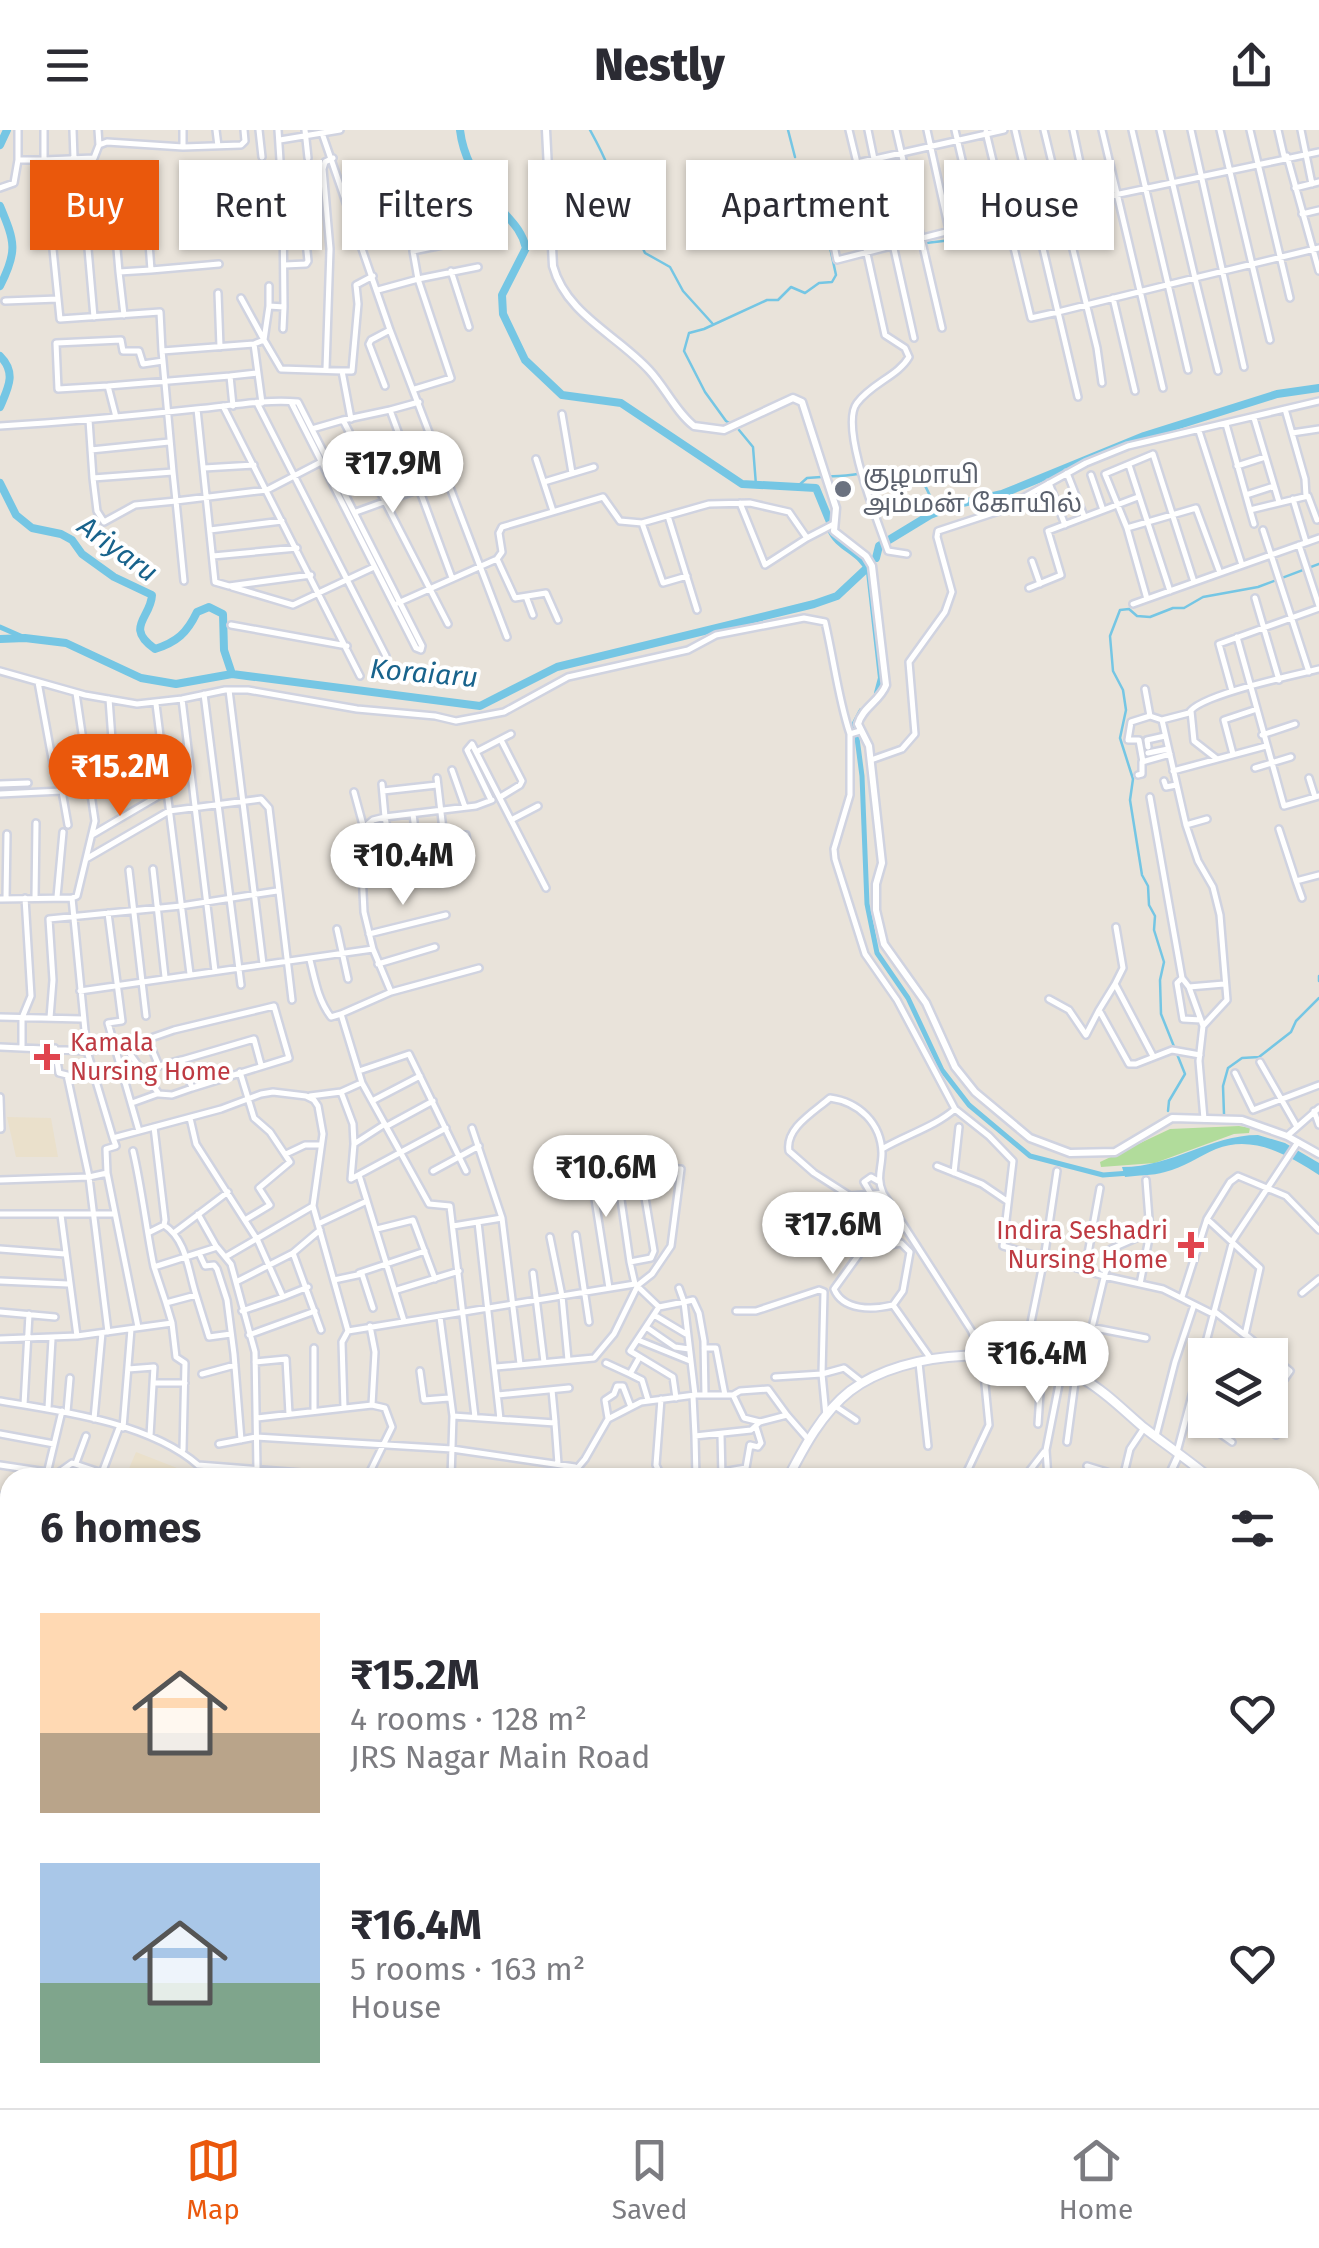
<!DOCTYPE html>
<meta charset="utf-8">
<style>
body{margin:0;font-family:"Fira Sans","Noto Sans Tamil",sans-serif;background:#f7f7f7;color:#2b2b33;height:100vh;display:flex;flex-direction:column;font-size:38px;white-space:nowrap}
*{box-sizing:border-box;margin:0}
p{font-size:32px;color:#7c7c81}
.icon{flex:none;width:55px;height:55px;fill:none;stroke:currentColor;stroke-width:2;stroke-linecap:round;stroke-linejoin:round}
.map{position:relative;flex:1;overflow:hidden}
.details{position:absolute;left:0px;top:1338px;width:1320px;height:642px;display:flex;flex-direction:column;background:#fff;border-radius:30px 30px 0 0;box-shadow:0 2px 8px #0004}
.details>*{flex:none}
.banner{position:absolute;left:30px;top:30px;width:1260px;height:90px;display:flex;gap:20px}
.controls{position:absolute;left:1188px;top:1208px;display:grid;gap:20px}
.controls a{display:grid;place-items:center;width:100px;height:100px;border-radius:0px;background:#fff;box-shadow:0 2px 8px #0004;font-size:50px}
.price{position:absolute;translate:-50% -85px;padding:0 22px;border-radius:35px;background:#fff;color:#222;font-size:32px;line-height:65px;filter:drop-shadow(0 2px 5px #0008)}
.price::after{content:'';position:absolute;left:50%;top:60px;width:30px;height:22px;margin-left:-15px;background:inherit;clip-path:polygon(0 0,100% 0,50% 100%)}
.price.active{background:#ea580c;color:#fff}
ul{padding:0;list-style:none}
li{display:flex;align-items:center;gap:30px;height:250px;padding:0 40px}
li span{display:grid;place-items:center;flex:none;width:280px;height:200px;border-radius:0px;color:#555}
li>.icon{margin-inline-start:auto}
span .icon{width:120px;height:120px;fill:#fffc;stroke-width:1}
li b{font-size:42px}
h2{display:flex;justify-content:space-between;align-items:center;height:120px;padding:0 40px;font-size:42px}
.tag{padding:0 35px;border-radius:0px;background:#fff;box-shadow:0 2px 8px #0004;font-size:35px;line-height:90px}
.tag.active{background:#ea580c;color:#fff}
header{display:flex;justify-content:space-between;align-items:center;height:130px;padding:0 40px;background:#fff;font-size:45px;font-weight:800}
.tab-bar{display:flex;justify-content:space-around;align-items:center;height:140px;border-top:2px solid #e1e1e2;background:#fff;font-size:28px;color:#7c7c81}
.tab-bar a{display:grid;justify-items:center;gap:5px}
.tab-bar .active{color:#ea580c}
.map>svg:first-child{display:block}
.education{fill:#eae0cb}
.green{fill:#b1dc9b}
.water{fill:#75c6e4}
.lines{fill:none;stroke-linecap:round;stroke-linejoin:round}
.stream{stroke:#75c6e4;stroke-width:2.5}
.canal{stroke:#75c6e4;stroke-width:5}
.river{stroke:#75c6e4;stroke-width:8}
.minor-casing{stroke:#d0d3e0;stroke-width:10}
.tertiary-casing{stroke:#d0d3e0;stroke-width:11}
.secondary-casing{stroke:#d0d3e0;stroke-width:12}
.primary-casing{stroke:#c3c3c3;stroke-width:14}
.trunk-casing{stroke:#c3c3c3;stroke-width:15}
.minor{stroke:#fff;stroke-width:5}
.tertiary{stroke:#fff;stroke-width:6}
.secondary{stroke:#fff;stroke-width:8}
.primary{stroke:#e4c765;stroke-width:9}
.trunk{stroke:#eab262;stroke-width:10}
.rail{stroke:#9ea1b1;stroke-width:2.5}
.worship-dot{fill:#6b7280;stroke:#fff;stroke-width:4}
.health-dot{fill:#e0444e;stroke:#fff;stroke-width:4}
.labels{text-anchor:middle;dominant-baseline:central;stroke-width:8;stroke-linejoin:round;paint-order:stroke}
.worship-label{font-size:25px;fill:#5b616d;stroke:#fff;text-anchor:start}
.health-label{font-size:25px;fill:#be3a42;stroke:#fff;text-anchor:start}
.water-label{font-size:28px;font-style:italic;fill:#18638c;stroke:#fff}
</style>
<header><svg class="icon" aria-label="menu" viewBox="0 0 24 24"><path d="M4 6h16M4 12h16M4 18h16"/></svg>Nestly<svg class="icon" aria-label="share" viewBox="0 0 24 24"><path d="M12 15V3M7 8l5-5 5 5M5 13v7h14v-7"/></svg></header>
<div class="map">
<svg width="1319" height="1978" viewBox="0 0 1319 1978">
<rect width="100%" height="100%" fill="#e9e3da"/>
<path class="education" d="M7,987l44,1 7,39h-42z
M136,1322l59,23 4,-5 126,7 -200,1z"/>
<path class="green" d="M1239,996l11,2 -1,5 -15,1 -79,29 -54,4 -1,-5 70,-33z"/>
<path class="water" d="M1258,1005l27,8 34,20v12c-31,-20 -66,-41 -103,-26 -18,8 -32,18 -51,23 -13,4 -27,3 -40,5l-3,-10c51,0 88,-32 136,-32z"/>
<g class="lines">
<path class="stream" d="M590,0c11,20 30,55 24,78l6,12 12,5 13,28 25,14 13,24 29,32
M788,0l7,27
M926,113l43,-5
M897,118l24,-4
M869,124l22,-5
M731,294l-5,-3 -21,-29 -21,-41 5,-18 15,-4 63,-29h11l13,-13 14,6 14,-10 13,-1 4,-7 -13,-60 -11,-12
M739,300l14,17 3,38
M829,346c23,3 73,-16 89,-1 8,8 14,27 19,37
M798,356l9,-8 14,-1
M1319,846v5
M1168,981l1,-10 16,-27 -24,-60 -1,-34 4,-18 -10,-32 1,-14 -6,-11 -1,-19 -6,-11 -12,-75 3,-21 -13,-41 6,-28 -3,-20 -10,-19 -3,-35 10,-26 9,-1 8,7 13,1 23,-9h11l19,-11 55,-10 61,-23
M1224,984l-1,-28 5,-18 14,-10 17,-1 32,-25 5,-11 23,-23
M1310,1704l9,-8"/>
<path class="canal" d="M0,497l25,11
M857,608l5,38 5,128 10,49 31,45 34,72 27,35 61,51 73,19 27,-2"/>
<path class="river" d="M460,0c3,26 18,52 35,72 13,17 26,25 31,46l-24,47 1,19 22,46 37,35 59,8 121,81 74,4 14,34
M0,15l7,-15
M0,76c15,36 18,45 0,80
M0,226c17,17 8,32 0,51
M0,353l16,32 16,13 29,6 11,6 10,14 32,23 38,18c-1,23 -28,32 3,54 22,-7 32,-16 42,-37l12,-5 14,7 1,36 8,24
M831,399c7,19 31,22 39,43l12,106 -4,15
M876,428l3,-12 51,-31 28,-11 44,-10 142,-58 133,-42 42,-6
M0,509l25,-1 41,5 75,35 35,6 56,-10 248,32 77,-39 257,-63 23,-8 31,-29
M853,599l9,-17"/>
<defs>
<path id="minor" d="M18,0v30
M73,0l1,28
M98,0l1,15
M216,0l2,16
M259,0l3,27
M278,0l5,76 1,101 -15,-1 -5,34 17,29 61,2
M305,0l3,28
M849,0l8,33
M868,0l6,29
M896,0l46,198
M927,0l22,100
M955,0l22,94
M1015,0l43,182 137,-34 23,93
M1044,0l53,218 5,35
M1073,0l15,70
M1102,0l61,258
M1132,0l56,240
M1160,0l35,148 124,-30
M1191,0l53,237
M1220,0l50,210
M1250,0l40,168
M1278,0l6,26
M1301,0l11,54
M986,2l45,186 27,-6 20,85
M322,3l18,-3
M280,10l42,-7 68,197
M183,17v-17
M1287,26l32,115
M821,54l16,76 140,-36 342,-72
M0,58l14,-5 4,-23h26v-30
M1295,58l24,-6
M112,61l7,81
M83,62l11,125
M48,64l97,-5 6,81 -32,2 5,43
M1302,84l17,-4
M888,92l26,116
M457,112l-44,9 5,28 60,-12
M285,135l21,-1 2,-3 -9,-88
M151,140l68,-6
M451,141l18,56
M378,160l40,-11 33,99 -36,11
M218,163l2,54
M241,168l23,42 -10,4
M1113,168l22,93
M58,169l-14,-139 50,-2 5,-13 8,-3 76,5 58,-2 4,-4 -1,-11
M5,171l53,-2 2,20 100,-7 2,39
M269,176v-20
M283,199l1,-22
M163,231l-1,-10 92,-7 8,59
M326,239l4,-120 -7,-80 2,-7 8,-4
M230,246l27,-3
M108,256l122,-10 3,30
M385,256l-16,-42 2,-4 19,-10 117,307
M257,273l129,253
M223,276l137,270
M197,279l18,173 14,4 82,-11
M1285,279l20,70 1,17
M390,280l29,-8
M562,284l10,59
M1254,288l25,84
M351,289l-9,-48h10l6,-67 -2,-19 17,-9
M89,290l4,58 80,-6 -10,-111 -20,3 -4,-13h-16l-2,-11 -65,3 2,46 50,-3 8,31
M1226,294l24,86 58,-14 9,24
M0,296c66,-4 131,-10 196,-17 33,-3 69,-10 102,-7l124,244 -1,4 -5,-2 -125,-246
M312,299l31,-9
M1199,301l43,134
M1292,303l27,-4
M91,320l78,-8
M536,329l17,52
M1129,335l41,126
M1237,336l28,-9
M204,338l50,-3
M173,342l3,29 91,-11 54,-28
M1067,343l17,43
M1091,345l12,35
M93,348l4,33 7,11 31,-17 41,-4 8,80
M544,352l50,-15
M1049,353l16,42
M1246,365l28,-9
M1293,369l13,43
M740,373l25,62 42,-27
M1250,380l4,14
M356,382l91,-33
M668,386l29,94
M642,393l21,60 24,-7
M1127,398l69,-20 24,65
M210,400l72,-9
M1263,400l46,142
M1299,415l20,61
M907,424l-19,-3c-10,-29 -49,-125 -31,-148 15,-20 41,-27 52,-46l-4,-9 -20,-13 -37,-167 9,-5 147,-33
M213,426l84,-8
M497,429l18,39 31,-5 12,27
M1032,431l8,23
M1194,452l-41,-128 -48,20 22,54 20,71 172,-61
M232,457l61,18 81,-38
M1029,458l32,-13 -13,-44 90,-34
M1255,468l24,82
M527,469l6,16
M398,473l99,-44 5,-7 -3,-19 3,-6 101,-30 17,24 22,2 67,-19 41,-1 39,9 18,26 27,-14
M1133,474l14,-5
M448,494l-105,-204 47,-10 62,168
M231,495l116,21
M1237,507l47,169 35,-10
M0,541l85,24 52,9 45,-5 43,-9h23l109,19 78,7 21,5 48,-9 64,-35 120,-27 28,-15 88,-17 21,4c9,38 13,76 25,112
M38,552l15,82 85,-15 8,40
M1145,559l5,27
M229,560l34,274
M1232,561l-13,-47 100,-36
M204,564l37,291
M109,569l4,54 10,49
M182,569l33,272
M156,574l34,270
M1191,581l3,30 23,18
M1162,590l24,105 12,36 15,26 7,28 7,85 -24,26 -4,35 5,58
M1162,590l27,-7c9,-18 106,-38 130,-44
M860,601l-10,3v61l-16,54 1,10 30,95 32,46 58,109 34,27 24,25 -10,85 101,30 59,13 50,25
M1262,605l33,-11
M501,610l21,41 -2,4 -18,11
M1148,617l-1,-7 18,-4
M478,621l33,-17
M1148,623l20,-4
M1233,624l-9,-34 33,-11
M871,630l31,-11 13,-15 -6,-72 36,-50 7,-20 -15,-55 1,-6 61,-20 87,-48 42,-17 191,-45
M1143,632l-4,-22h-11l3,-18 19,-6 12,4
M1255,638l36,-11
M452,640l13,37
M1173,641l93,-25
M1138,645l4,-1v-12l28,-8
M437,648l8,69
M1309,648l6,19
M1164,651l2,6 10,-2
M0,654l28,-1
M383,661l54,-6
M354,662l9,33
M0,664l62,-3 6,34
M1150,667l32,181 7,9
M491,670l-24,-50 5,-6 74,144
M413,684l3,24
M513,689l25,-13
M1186,695l21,-6
M1279,699l17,52 23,-6
M92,705l75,-44
M444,707l22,-2 3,19
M390,714l-5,-27 91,-11 16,-6
M86,729l83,-48 92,-12 8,9 23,192
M153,739l12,108
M129,740l17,146
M1296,751l6,17
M362,753l39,-7
M57,767l6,-65
M35,768l1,-75
M72,768l15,153 38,-4 49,-17 100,-24 15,52 -97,30 -10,-28 72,-21 7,26
M72,768l5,-2 18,-75 -19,-128
M0,769l72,-1
M6,769l1,-65
M108,783l14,108 -14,2 31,108
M337,799l11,50
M369,804l77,-19
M373,819l18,43 88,-24
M310,830c5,20 8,40 21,57l10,-3 21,69 67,121 21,2 25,211
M378,834l57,-17
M1182,848l-5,5 6,36 18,1
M1115,854l8,-16 -7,-41
M80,861l293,-42 -9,-37 -4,-81 13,-11 12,-3 -3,-33
M1049,869l20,11 17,25 13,-25
M341,884l50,-22
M0,887l82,2
M50,888l3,-38 -4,-61 132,-13 96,-15
M1203,896l-14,-39 35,-3
M148,910l11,26 22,-6
M0,917l87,4 26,87 108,-29 40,-15 12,-2 33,4 8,4 4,6 5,28 -10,72 35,125 287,-47 24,23 25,-5 11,93
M22,917v-29l9,-22 -6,-98
M125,917l34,47 13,1 20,-7
M55,918l4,25 8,2 22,102 19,155
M1153,926l-38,-72 -16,26 30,54h7l36,-14 28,5
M1260,932l36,63
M359,941l50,-17 57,117
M240,942l14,46 16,14 20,30 -31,26 11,17 -25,15
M1235,943l18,37 66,-25
M123,945l36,-9
M361,953l-20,9 12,32 1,20 31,-20
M310,966l31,-4
M0,967l1,32
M372,971l48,-25
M132,973l25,-9
M1314,981l5,14
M190,988l6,26 62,97 25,56 -41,14
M387,996l46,-25
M472,998l30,90 18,146
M1287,1006l32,-28
M113,1008l3,8 -10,3 1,24 31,154
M354,1014l-3,35 95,-51
M882,1019c24,-14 54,-23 73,-40
M133,1021c9,38 13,77 21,116l63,-20 14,17 24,88 2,117
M286,1024l19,-9h16
M937,1036l45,18 25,17
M433,1041l46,-25
M617,1042l13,90
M954,1043l5,-46
M359,1045l45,146
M0,1050l89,-3 18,-4
M883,1063l-33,3 -36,-23 -25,-22c-4,-23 25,-39 41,-53 29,4 51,25 52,55 0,15 -6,24 1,40l88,137 11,24 7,71 -25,53
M871,1064l-7,-12 7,-5 7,4
M0,1084h113
M198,1084l18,32
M61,1085l16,121
M898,1087l-38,36 -26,36c9,22 39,21 59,16l38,54
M1207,1089l23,-37 8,-6 48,20 33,34
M478,1092l22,197
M318,1094l49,-23
M164,1095c23,15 24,46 32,70
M453,1096l49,-8
M377,1099l36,-9 22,59
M175,1102l53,-40
M148,1103l16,-8 1,-5 -11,-93
M576,1105l13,87
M550,1107l12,59 6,64
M874,1109l9,7 18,-3 9,9 -7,39 -10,14
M0,1119l65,5
M199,1123l6,13 9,-1 3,4 10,31 7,54 7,86
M293,1123l28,77
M227,1126l86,-50
M154,1137l12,36 30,-8 13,42 22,-3
M1085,1140l15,-82
M359,1143l66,-22
M533,1143l11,89
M334,1150l28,-6 11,34
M0,1151l68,3
M238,1151l55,-28 27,-23
M1140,1154l10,-51
M609,1158l-17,-108 8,-6 40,-6 14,83 -3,7 -21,4 5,22
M679,1158l5,14 9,-2 6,13 5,28 1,54
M397,1160l62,-19
M1302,1163l17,-14
M283,1167l25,-10
M1182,1167l25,-78 53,49 -15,67 -31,-24
M166,1173l6,20
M659,1177l-29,44 43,26 3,21
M736,1181h20l63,-21 5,2 -2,82 4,42
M0,1182l55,5
M654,1185l32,19
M440,1187l13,99 -2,62
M646,1197l29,20 14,2
M1090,1197l56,11
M249,1205l66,-24
M1246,1205l44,36 -20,28
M0,1209l77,-3 95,-13 4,34 9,6 -2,87
M638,1210l52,21
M1206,1214l15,11
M314,1218v63
M704,1218h12l9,47
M1024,1227l20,-98 13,-88
M255,1232l31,-3 3,55
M606,1233l24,11 9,-16
M919,1233l9,83
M496,1237l98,-9 20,-24 24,-49 14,-11 19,-28 10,-77 -41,-1 -2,-16
M128,1239l26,-2 -4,69
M420,1241l4,29 25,-2
M202,1244l33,-9
M630,1244l12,6 6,20
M775,1247l47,-3 22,-6 19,15
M1080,1247l31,-128 39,-17 -4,-52
M154,1253h31
M552,1260l3,32
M498,1265l71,-7
M733,1265l7,-4 28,-2 19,26
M693,1266l2,40 56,-6 9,-8
M661,1269l-5,66 6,13
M0,1271c62,10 150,22 198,64l167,13
M24,1275l5,-91
M835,1276l21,14
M48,1278l4,-69
M344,1278l-2,-66 6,-11
M1188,1281l44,31
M67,1282l3,-34
M453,1286l102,7 3,41
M257,1288l115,-13
M608,1288l-3,-18 9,-6 3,-8h6l8,21
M94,1289l8,-86
M1256,1290l20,15
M1038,1294l4,-61
M123,1298l8,-99
M0,1304l54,10
M721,1305l1,43
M695,1306l1,42
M1156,1306l19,-74 19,-57
M1067,1312l9,-67
M219,1314l37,-7 196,12 123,18
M1177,1322l56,-212 65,-98
M76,1333l10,-27
M0,1335l47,7 4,6 21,-15 30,10 17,-45
M1087,1336l36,11
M722,1342l24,-4 4,-23 8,2 3,-4 -5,-16
M662,1345l12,3
M46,1348l16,-67
M367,1348l25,-51 -7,-19 -13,-3 3,-53 -5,-26
M569,1348l16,-19 23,-40 33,-17 54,-7h38l11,23 16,4 27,-7 21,24
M1024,1348l20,-26
M1048,1348l-2,-28 16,-81
M1123,1348l7,-29 14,-21
M0,1366l10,3
M0,1391l10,-13
M1310,1583l9,-9
M1310,1761l9,-2
M1310,1815l9,16
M61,1970l4,8
M1140,1970l-2,3 11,5
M39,1978l14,-8
M85,1978l15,-8
M1168,1978l4,-8
M1197,1978l4,-8
M1233,1978l6,-8
M1258,1978l5,-8"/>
<path id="tertiary" d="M546,0l7,136c13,48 64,69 96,104 16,17 27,42 45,56l30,4 69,-32 9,4 34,106 -2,23 32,25 6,10 14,119c-6,16 -24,23 -28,39l11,22 13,117 -6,21v26l8,34 42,59 29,64 20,25 55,46 40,15 45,-1 57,-34 70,2 45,16 32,18
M1168,1348l11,-24
M1310,1919l9,5
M422,1970l5,8
M430,1970l5,8
M914,1970l6,8
M968,1970v8"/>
<path id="secondary" d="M788,1348c16,-31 34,-65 62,-87 56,-43 172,-47 233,-12 22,12 41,32 60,48 22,17 45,33 67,51
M1310,1425l9,9
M1310,1476l9,-7
M799,1978l1,-8"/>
<path id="primary" d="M0,1815l10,3
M449,1970l8,8
M633,1970l5,8
M604,1978l5,-8
M614,1978l4,-8"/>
<path id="trunk" d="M0,1399l10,5
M584,1978l7,-8"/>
</defs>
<use href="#minor" class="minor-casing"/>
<use href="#tertiary" class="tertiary-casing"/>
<use href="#secondary" class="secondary-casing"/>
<use href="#primary" class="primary-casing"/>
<use href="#trunk" class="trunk-casing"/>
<use href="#minor" class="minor"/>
<use href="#tertiary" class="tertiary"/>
<use href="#secondary" class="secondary"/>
<use href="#primary" class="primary"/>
<use href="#trunk" class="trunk"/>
<path class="rail" d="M0,1639l10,6
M496,1970l9,8"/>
</g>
<circle class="worship-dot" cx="843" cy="359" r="10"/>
<g class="health-dot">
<path d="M42 912h10v10h10v10h-10v10h-10v-10h-10v-10h10z"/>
<path d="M1186 1100h10v10h10v10h-10v10h-10v-10h-10v-10h10z"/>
</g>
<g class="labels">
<g class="worship-label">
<text x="863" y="345">குழமாயி<tspan x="863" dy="29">அம்மன் கோயில்</tspan></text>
</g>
<g class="health-label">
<text x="70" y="913">Kamala<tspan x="70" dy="29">Nursing Home</tspan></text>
<text x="1168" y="1101" text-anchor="end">Indira Seshadri<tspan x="1168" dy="29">Nursing Home</tspan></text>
</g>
<g class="water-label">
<text transform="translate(118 419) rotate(36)">Ariyaru</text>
<text transform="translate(424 543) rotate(5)">Koraiaru</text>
</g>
</g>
</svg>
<div class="controls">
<a><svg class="icon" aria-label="layers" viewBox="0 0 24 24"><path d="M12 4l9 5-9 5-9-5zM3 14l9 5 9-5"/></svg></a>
</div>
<b class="price" style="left:393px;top:386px">₹17.9M</b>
<b class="price active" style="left:120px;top:689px">₹15.2M</b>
<b class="price" style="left:403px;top:778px">₹10.4M</b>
<b class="price" style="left:606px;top:1090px">₹10.6M</b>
<b class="price" style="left:833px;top:1147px">₹17.6M</b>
<b class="price" style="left:1037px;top:1276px">₹16.4M</b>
<div class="banner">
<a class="tag active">Buy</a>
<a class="tag">Rent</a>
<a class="tag">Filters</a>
<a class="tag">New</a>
<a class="tag">Apartment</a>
<a class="tag">House</a>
</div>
<section class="details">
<h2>6 homes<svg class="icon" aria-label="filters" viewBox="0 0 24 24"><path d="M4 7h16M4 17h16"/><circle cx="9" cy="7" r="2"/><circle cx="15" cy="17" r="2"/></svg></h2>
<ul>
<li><span style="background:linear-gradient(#ffd9b3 60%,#b9a48a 0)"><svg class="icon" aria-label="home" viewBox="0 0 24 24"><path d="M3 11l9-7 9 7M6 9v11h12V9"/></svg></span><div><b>₹15.2M</b><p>4 rooms · 128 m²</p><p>JRS Nagar Main Road</p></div><svg class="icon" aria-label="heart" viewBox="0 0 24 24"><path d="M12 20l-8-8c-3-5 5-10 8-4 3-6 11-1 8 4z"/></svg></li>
<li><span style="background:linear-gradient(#a9c7e8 60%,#7fa58c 0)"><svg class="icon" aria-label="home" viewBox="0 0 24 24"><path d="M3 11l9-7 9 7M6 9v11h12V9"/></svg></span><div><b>₹16.4M</b><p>5 rooms · 163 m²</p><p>House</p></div><svg class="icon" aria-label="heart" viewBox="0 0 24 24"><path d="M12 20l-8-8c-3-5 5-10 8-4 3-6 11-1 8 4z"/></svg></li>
</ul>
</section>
</div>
<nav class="tab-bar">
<a class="active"><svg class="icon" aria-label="map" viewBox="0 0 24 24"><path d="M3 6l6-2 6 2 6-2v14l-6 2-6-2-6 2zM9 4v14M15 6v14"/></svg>Map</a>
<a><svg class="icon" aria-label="saved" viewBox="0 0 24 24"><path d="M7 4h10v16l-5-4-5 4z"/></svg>Saved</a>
<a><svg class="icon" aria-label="home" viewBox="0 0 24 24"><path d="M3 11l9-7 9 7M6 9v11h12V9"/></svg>Home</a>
</nav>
